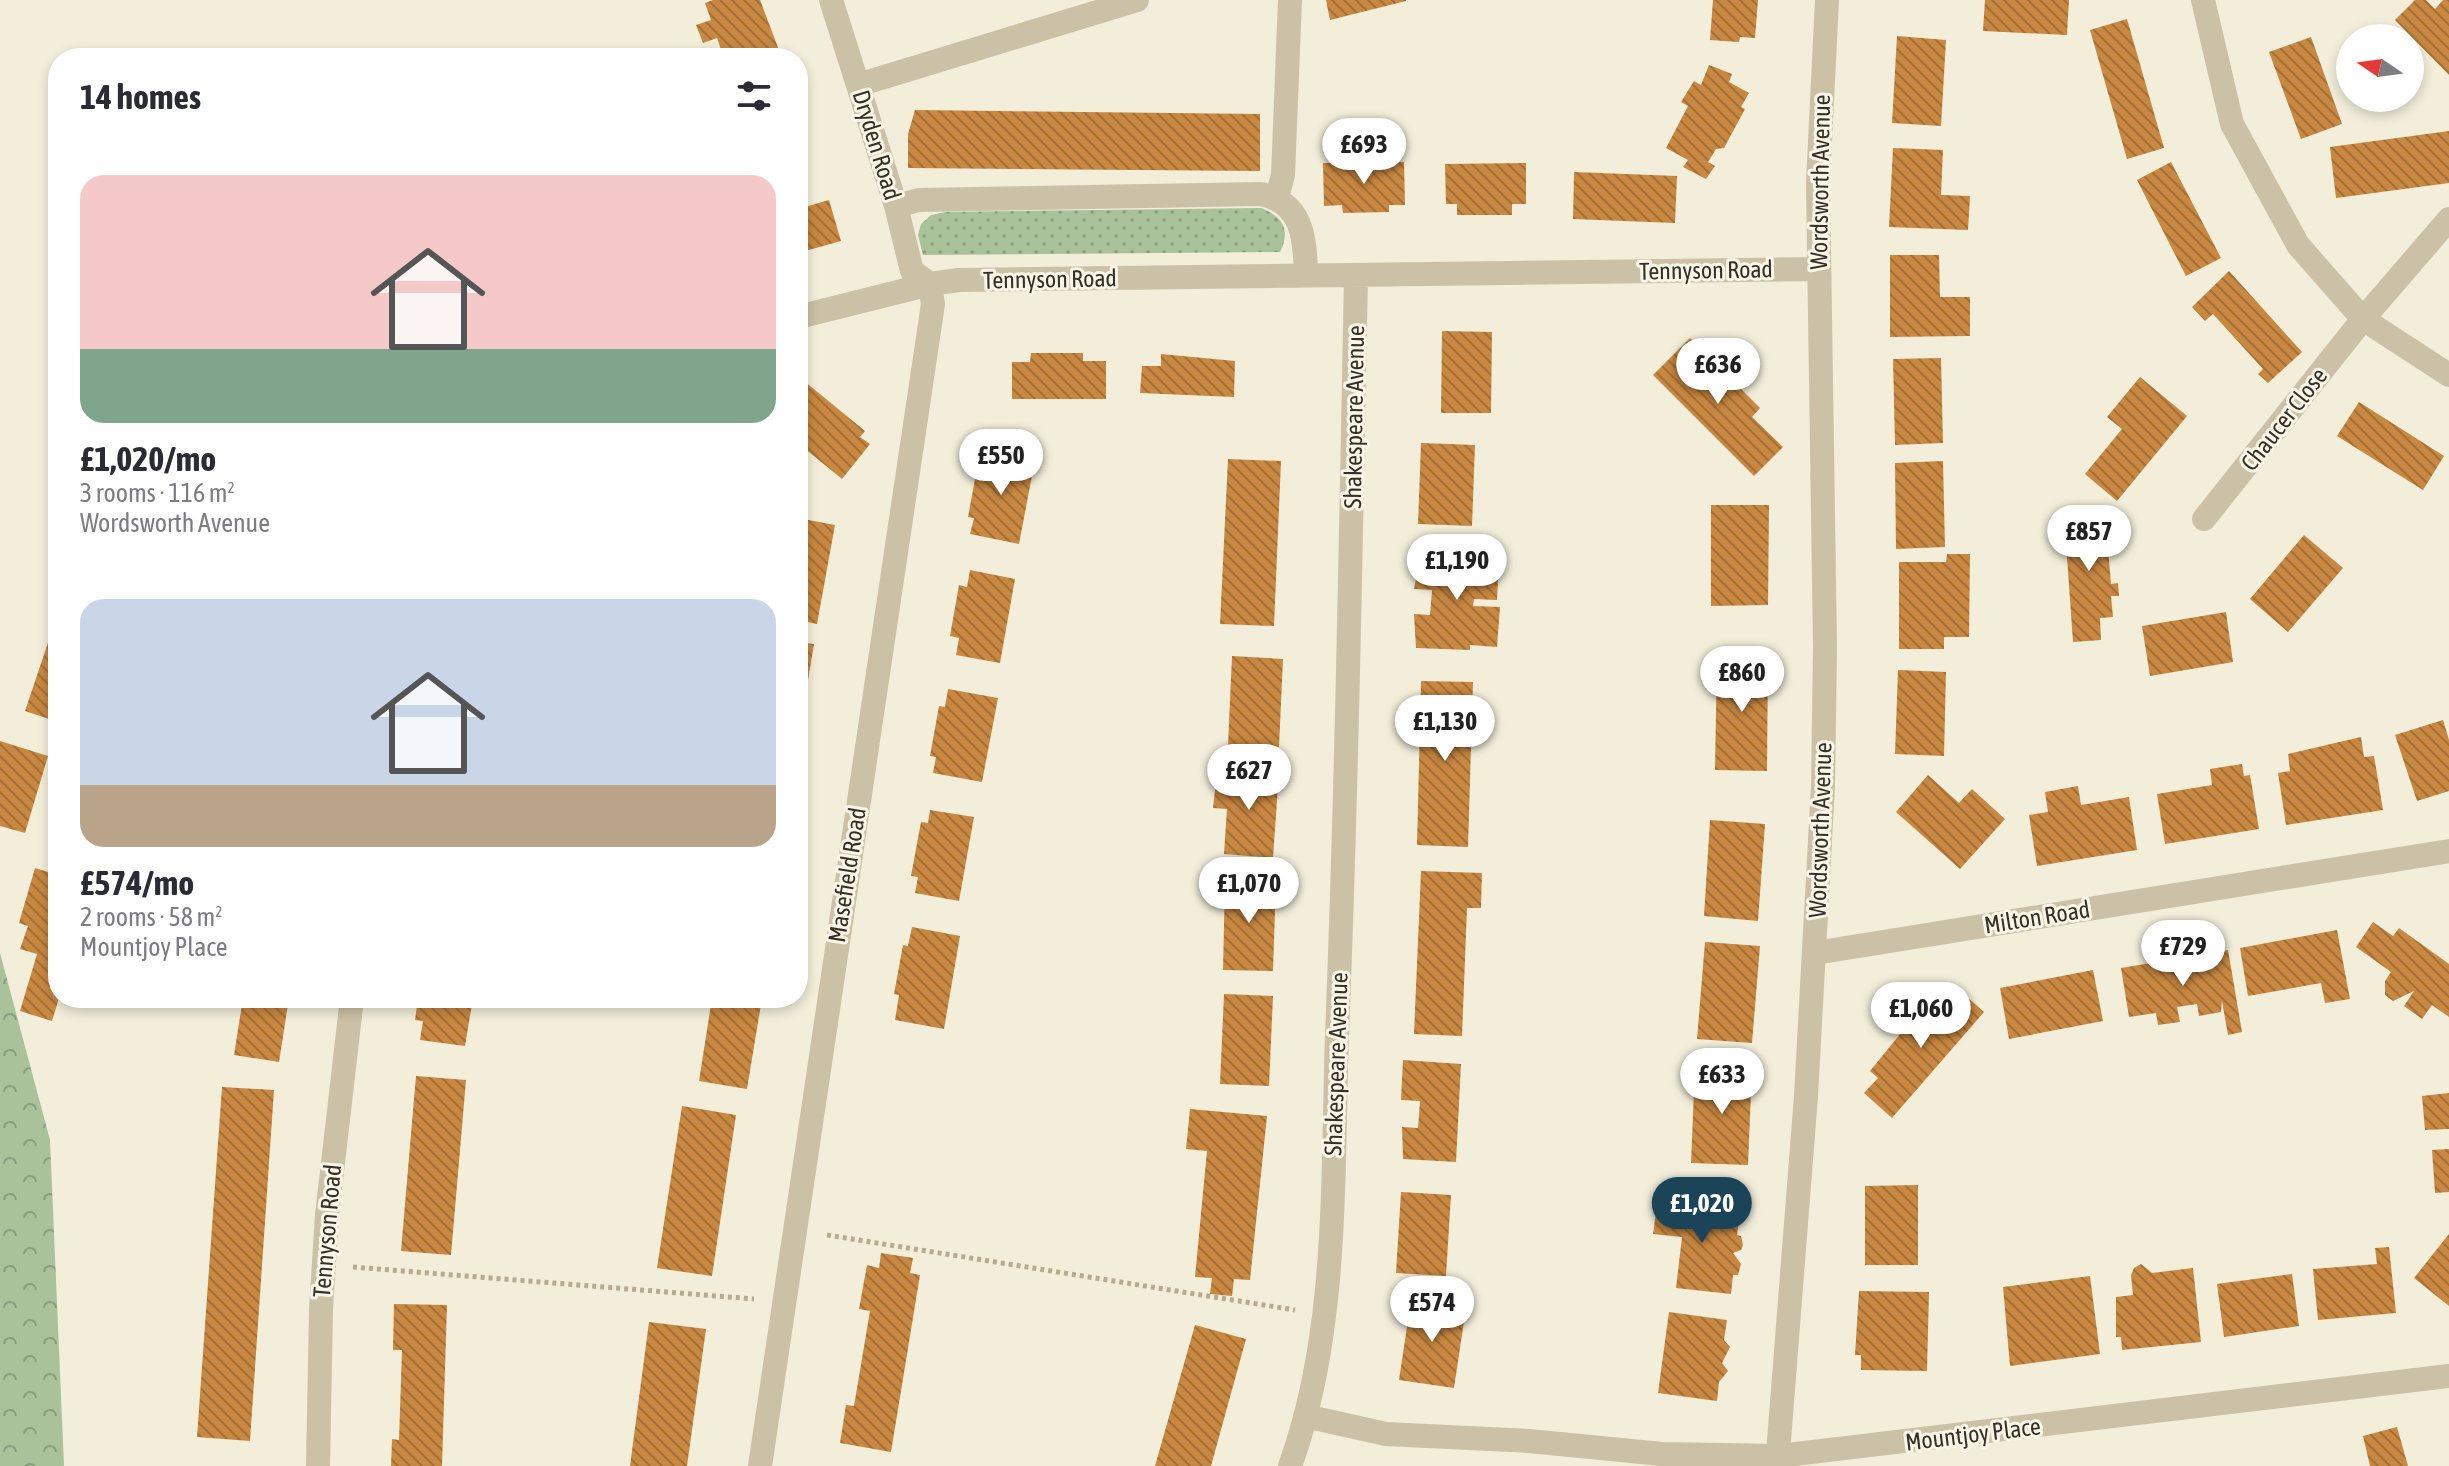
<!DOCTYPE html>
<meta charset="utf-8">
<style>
body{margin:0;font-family:"Asap Condensed",sans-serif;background:#f7f7f7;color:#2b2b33;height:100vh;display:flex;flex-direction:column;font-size:30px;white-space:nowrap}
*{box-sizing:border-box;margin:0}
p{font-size:26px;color:#7c7c81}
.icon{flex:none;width:44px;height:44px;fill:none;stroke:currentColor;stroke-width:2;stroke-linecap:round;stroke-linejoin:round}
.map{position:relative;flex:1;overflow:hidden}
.panel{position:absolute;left:48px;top:48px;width:760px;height:960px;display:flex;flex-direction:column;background:#fff;border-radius:32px;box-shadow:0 4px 12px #0003}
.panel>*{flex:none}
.needle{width:52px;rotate:283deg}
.buttons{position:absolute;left:2336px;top:24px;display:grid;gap:16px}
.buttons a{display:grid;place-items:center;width:88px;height:88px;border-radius:50%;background:#fff;box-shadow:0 4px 12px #0003;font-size:40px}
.price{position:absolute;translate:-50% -68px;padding:0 18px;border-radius:28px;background:#fff;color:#222;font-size:26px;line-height:52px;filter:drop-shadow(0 2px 4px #0008)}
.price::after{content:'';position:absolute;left:50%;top:48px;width:24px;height:18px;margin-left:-12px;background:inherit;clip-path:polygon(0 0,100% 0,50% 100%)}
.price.active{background:#1b4459;color:#fff}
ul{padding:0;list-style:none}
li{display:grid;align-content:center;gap:16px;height:424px;padding:0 32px}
li span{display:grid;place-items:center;height:248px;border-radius:24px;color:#555}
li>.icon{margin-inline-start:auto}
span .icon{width:144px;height:144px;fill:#fffc;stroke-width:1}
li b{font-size:34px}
h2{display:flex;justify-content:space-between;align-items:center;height:96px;padding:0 32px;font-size:34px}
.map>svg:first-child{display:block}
.grass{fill:url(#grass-dots)}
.forest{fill:url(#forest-crowns)}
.building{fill:url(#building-back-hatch)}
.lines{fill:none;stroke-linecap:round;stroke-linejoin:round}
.path{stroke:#b6ab90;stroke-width:5;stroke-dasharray:4 4;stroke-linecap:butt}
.minor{stroke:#cbc1a6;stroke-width:24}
.labels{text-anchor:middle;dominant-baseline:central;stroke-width:6;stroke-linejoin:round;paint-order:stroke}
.street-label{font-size:24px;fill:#363027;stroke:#faf6e7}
</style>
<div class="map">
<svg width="2449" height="1466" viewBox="0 0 2449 1466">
<defs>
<pattern id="grass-dots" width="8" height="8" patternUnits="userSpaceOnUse" patternTransform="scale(2)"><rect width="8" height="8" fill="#a9c29a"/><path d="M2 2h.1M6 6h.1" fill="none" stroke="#8a9e7e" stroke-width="1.8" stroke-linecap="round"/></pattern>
<pattern id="forest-crowns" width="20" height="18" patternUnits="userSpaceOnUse" patternTransform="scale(2)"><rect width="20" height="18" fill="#a9c29a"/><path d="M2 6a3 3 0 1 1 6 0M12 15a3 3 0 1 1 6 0" fill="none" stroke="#8a9e7e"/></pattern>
<pattern id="building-back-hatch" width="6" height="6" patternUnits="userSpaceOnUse" patternTransform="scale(2)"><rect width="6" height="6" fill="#c98841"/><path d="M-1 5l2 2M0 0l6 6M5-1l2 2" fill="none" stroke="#a47036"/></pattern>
</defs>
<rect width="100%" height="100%" fill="#f2eeda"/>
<path class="grass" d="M1261,208c22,9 30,22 19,44l-357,3 -5,-20 3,-11 10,-9 14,-3z"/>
<path class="forest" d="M0,953l50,187 14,326h-64z"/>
<path class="building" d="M713,0h47l22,58h-58l-7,-20 -14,5 -7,-18 15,-5 -6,-17z
M1326,0h80v1l-76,19z
M1713,0h45l-3,38 -15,-1 -1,5 -29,-2z
M1985,0h84l-2,35 -84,-4z
M2415,0h11l9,9 8,-9h6v75l-54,-55z
M2127,19l37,129 -37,11 -37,-129z
M1897,36l49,4 -5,86 -49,-3z
M2311,37l31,87 -41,15 -32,-87z
M1709,65l23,9 -3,8 20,11 -8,14 4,2 -21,39 -8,1 -8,13 7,4 -9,13 -23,-12 5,-7 -22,-12 22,-42 -7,-4 13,-21 7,4z
M915,110l345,4v57l-352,-3v-34z
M2449,131v52l-113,15 -6,-51z
M1893,148l50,2 -2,45 29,1 -2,34 -79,-3z
M1404,162l1,43h-16v7l-46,1 -1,-8 -18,1 -1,-43z
M2171,162l50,96 -35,18 -49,-96z
M1526,163v41h-14v11h-55v-11h-11l-1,-40z
M1574,172l103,4 -2,47 -102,-4z
M829,200l12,41 -43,12v-44z
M1890,255h49l1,42h30v39l-80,1z
M2229,271l73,81 -34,31 -10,-9 5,-5 -50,-55 -8,7 -13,-14z
M1442,331l50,1 -1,81h-50z
M1690,338l70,70 -8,9 31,30 -29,29 -101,-101z
M1031,353h52v8h23v38h-94v-37h18z
M1161,354l74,7 -1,36 -94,-4 2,-27h19z
M1941,358l2,85 -48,2 -2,-86z
M798,376l67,55 -5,6 10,7 -28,35 -44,-36z
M2140,377l47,39 -70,85 -32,-27 37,-45 -15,-12z
M2359,402l85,54 -21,34 -86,-54z
M1421,443l54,2 -3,81 -54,-2z
M986,450l49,10 -16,84 -49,-10 4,-16 -6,-1 9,-49 5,1z
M1228,459l53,2 -7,165 -54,-2z
M1943,461l2,86 -49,2 -1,-86z
M1711,505h58l-1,100 -57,1z
M2106,512l1,20h9l1,15 -9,1 3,36 7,-1 1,13h-8l2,21 -13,1 1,22 -28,2 -9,-127z
M798,518l37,7 -18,99 -19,-4z
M2304,535l39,33 -55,64 -38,-33z
M1421,553l52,2v5l26,1 -2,39 -23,-1 -1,7 27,1 -3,40 -27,-2v5l-54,-2 -2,-34 16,1 2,-25 -18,-1z
M1947,554h23l-1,83h-25v12h-45v-87h47z
M970,570l45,9 -15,84 -44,-8 3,-17 -9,-2 9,-51 8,2z
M2226,612l7,50 -83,14 -8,-50z
M57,616h1v106l-33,-11z
M798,642l16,2 -14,84h-2z
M1232,656l51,3 -4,88 -51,-2z
M1717,656l51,1 -1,114 -52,-1z
M1898,670l48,2 -2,84 -49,-2z
M1421,681l52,1 -5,165 -51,-2z
M948,689l50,9 -16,84 -49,-9 3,-16 -6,-1 9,-50 6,1z
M2443,720l6,20v51l-32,10 -22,-66z
M2361,737l3,20 10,-1 9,54 -97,15 -8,-52 12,-2 -2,-17z
M0,741l48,15 -23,77 -25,-7z
M2242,764l2,12 6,-1 9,54 -94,15 -8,-50 55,-9 -2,-16z
M1230,768l49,4 -6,86 -49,-4 3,-45 -14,-1 3,-27 12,1z
M1928,775l31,28 13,-14 33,30 -45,50 -64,-57z
M2078,786l3,19 48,-8 8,53 -100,16 -8,-51 19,-3 -3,-20z
M930,810l44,7 -15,84 -44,-8 3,-16 -7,-1 10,-54 7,1z
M1710,820l55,4 -7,97 -54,-5z
M35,868l23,7 1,123 -7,23 -32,-10 17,-57 -17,-5 8,-23 -9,-3z
M1421,871l61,2 -1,35h-14l-5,128 -48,-2z
M1225,880l51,1 -3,90 -50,-1z
M2373,922l20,14 6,-8 50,36v53l-17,-12 -10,14 -18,-13 10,-15 -21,10 -8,-6v-14l6,-9 -35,-25z
M912,927l48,9 -16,93 -49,-9 4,-25 -5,-1 9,-49 5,1z
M2337,930l13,69 -25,4 -4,-20 -73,13 -8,-48z
M1705,942l55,4 -8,97 -55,-4z
M2228,950l14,82 -14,3 -6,-34 -1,11 -22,4 -2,-12 -20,3 3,15 -22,3 -2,-12 -27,4 -8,-49z
M2093,970l10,51 -94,18 -9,-51z
M1958,989l26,23 -92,106 -28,-25 14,-15 -8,-7 62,-76 11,11z
M1224,994l49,2 -4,90 -49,-2z
M243,998h46l-10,64 -45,-7z
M418,998h55l-8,48 -45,-6 3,-19 -8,-1z
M712,998h50l-15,91 -48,-8z
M1403,1060l58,4 -5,98 -53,-3 -1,-32 16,1 2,-27 -19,-1z
M1695,1066l57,2 -4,97 -57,-2z
M416,1076l50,4 -15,175 -50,-4z
M222,1087l52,3 -24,351 -53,-4z
M2449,1093v36l-24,1 -3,-34z
M682,1106l54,9 -24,161 -55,-8z
M1190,1109l77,7 -17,164 -16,-1 -2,17 -22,-2 2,-16 -17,-1 12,-126 -21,-2z
M2449,1149v43l-14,1 -3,-43z
M1918,1185v80h-53v-79z
M1401,1192l50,3 -5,81 -50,-3z
M1687,1198l29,4 -2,16 25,3 -2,14 4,1 2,9 -2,5 -8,3 8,11 -3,11h-5l-2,19 -55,-6 6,-51 -29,-3 4,-29 29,4z
M2449,1234v72l-35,-28z
M2389,1247l7,66 -78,7 -5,-51 64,-5 -2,-16z
M881,1253l32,5 -3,15 10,2 -29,177 -51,-9 6,-38 8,1 16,-95 -11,-2 8,-44 12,3z
M2141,1264l11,9 41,-5 8,74 -79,8 -1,-13h-5v-40l17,-2 -2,-20 3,-7z
M2292,1274l7,52 -75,11 -7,-53z
M2090,1276l10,78 -90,12 -7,-79z
M1859,1291l70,1 -2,79 -66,-1v-15h-6z
M1411,1300l55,8 -12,80 -55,-8z
M394,1304l53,1 -5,161h-51l1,-27 7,1 3,-90h-9z
M1669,1312l58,8 -3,20 6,7 -8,16 6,8 -9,11 -2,19 -59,-8z
M649,1322l57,7 -19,137h-57z
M1195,1325l51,14 -35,127h-56z
M2397,1427l11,39h-38l-7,-30z"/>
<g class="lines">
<path class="path" d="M827,1235l468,75
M353,1267l401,32"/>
<path class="minor" d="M831,0l65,206 16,65 18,13
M2203,0l29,124 66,121 65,74 86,56
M858,85l279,-85
M1277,197l6,-22 7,-175
M896,206l23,-6 342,-6c42,9 44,44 45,81
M798,317l132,-33 29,-4 859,-11
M2204,519l159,-200 86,-100
M1815,953l634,-102
M1305,1416l81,18 143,7 133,13 116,2 671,-80
M318,1466l3,-157 6,-94 25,-217
M760,1466l173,-1162 -3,-20
M1290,1466c49,-135 42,-290 47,-431 10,-253 14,-507 19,-760
M1777,1466l29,-370 17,-310 2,-139 -7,-465 9,-182"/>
</g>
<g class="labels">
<g class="street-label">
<text transform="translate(877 145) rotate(73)">Dryden Road</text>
<text transform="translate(1820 182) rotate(-89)">Wordsworth Avenue</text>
<text transform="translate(1706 270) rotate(-1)">Tennyson Road</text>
<text transform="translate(1050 279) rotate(-1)">Tennyson Road</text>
<text transform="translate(1354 417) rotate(-89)">Shakespeare Avenue</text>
<text transform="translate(2284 419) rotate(-52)">Chaucer Close</text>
<text transform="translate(1820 830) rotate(-88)">Wordsworth Avenue</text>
<text transform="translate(847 875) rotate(-81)">Masefield Road</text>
<text transform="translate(2037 917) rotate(-9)">Milton Road</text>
<text transform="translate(1336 1064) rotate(-88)">Shakespeare Avenue</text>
<text transform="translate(327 1231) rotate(-85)">Tennyson Road</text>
<text transform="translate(1973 1434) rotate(-7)">Mountjoy Place</text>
</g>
</g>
</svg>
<div class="buttons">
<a><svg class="needle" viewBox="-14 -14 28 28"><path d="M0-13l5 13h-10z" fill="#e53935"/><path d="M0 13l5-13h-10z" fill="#7c7c81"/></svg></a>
</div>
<b class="price" style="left:1364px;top:186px">£693</b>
<b class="price" style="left:1718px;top:406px">£636</b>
<b class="price" style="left:1001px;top:497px">£550</b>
<b class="price" style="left:2089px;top:573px">£857</b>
<b class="price" style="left:1457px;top:602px">£1,190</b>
<b class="price" style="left:1742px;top:714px">£860</b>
<b class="price" style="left:1445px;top:763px">£1,130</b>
<b class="price" style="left:1249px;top:812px">£627</b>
<b class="price" style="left:1249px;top:925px">£1,070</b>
<b class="price" style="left:2183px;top:988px">£729</b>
<b class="price" style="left:1921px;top:1050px">£1,060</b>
<b class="price" style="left:1722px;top:1116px">£633</b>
<b class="price active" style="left:1702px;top:1245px">£1,020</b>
<b class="price" style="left:1432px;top:1344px">£574</b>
<section class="panel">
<h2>14 homes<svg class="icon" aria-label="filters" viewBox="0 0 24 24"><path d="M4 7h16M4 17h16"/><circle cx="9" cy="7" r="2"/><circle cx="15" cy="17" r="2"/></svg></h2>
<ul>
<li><span style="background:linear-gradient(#f6c9c9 70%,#7fa58c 0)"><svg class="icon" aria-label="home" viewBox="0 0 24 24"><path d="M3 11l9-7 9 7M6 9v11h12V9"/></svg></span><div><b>£1,020/mo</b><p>3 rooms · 116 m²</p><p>Wordsworth Avenue</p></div></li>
<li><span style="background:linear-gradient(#c9d6e8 75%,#b9a48a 0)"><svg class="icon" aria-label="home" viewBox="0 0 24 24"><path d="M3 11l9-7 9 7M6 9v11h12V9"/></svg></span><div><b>£574/mo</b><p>2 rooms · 58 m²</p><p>Mountjoy Place</p></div></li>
</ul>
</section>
</div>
